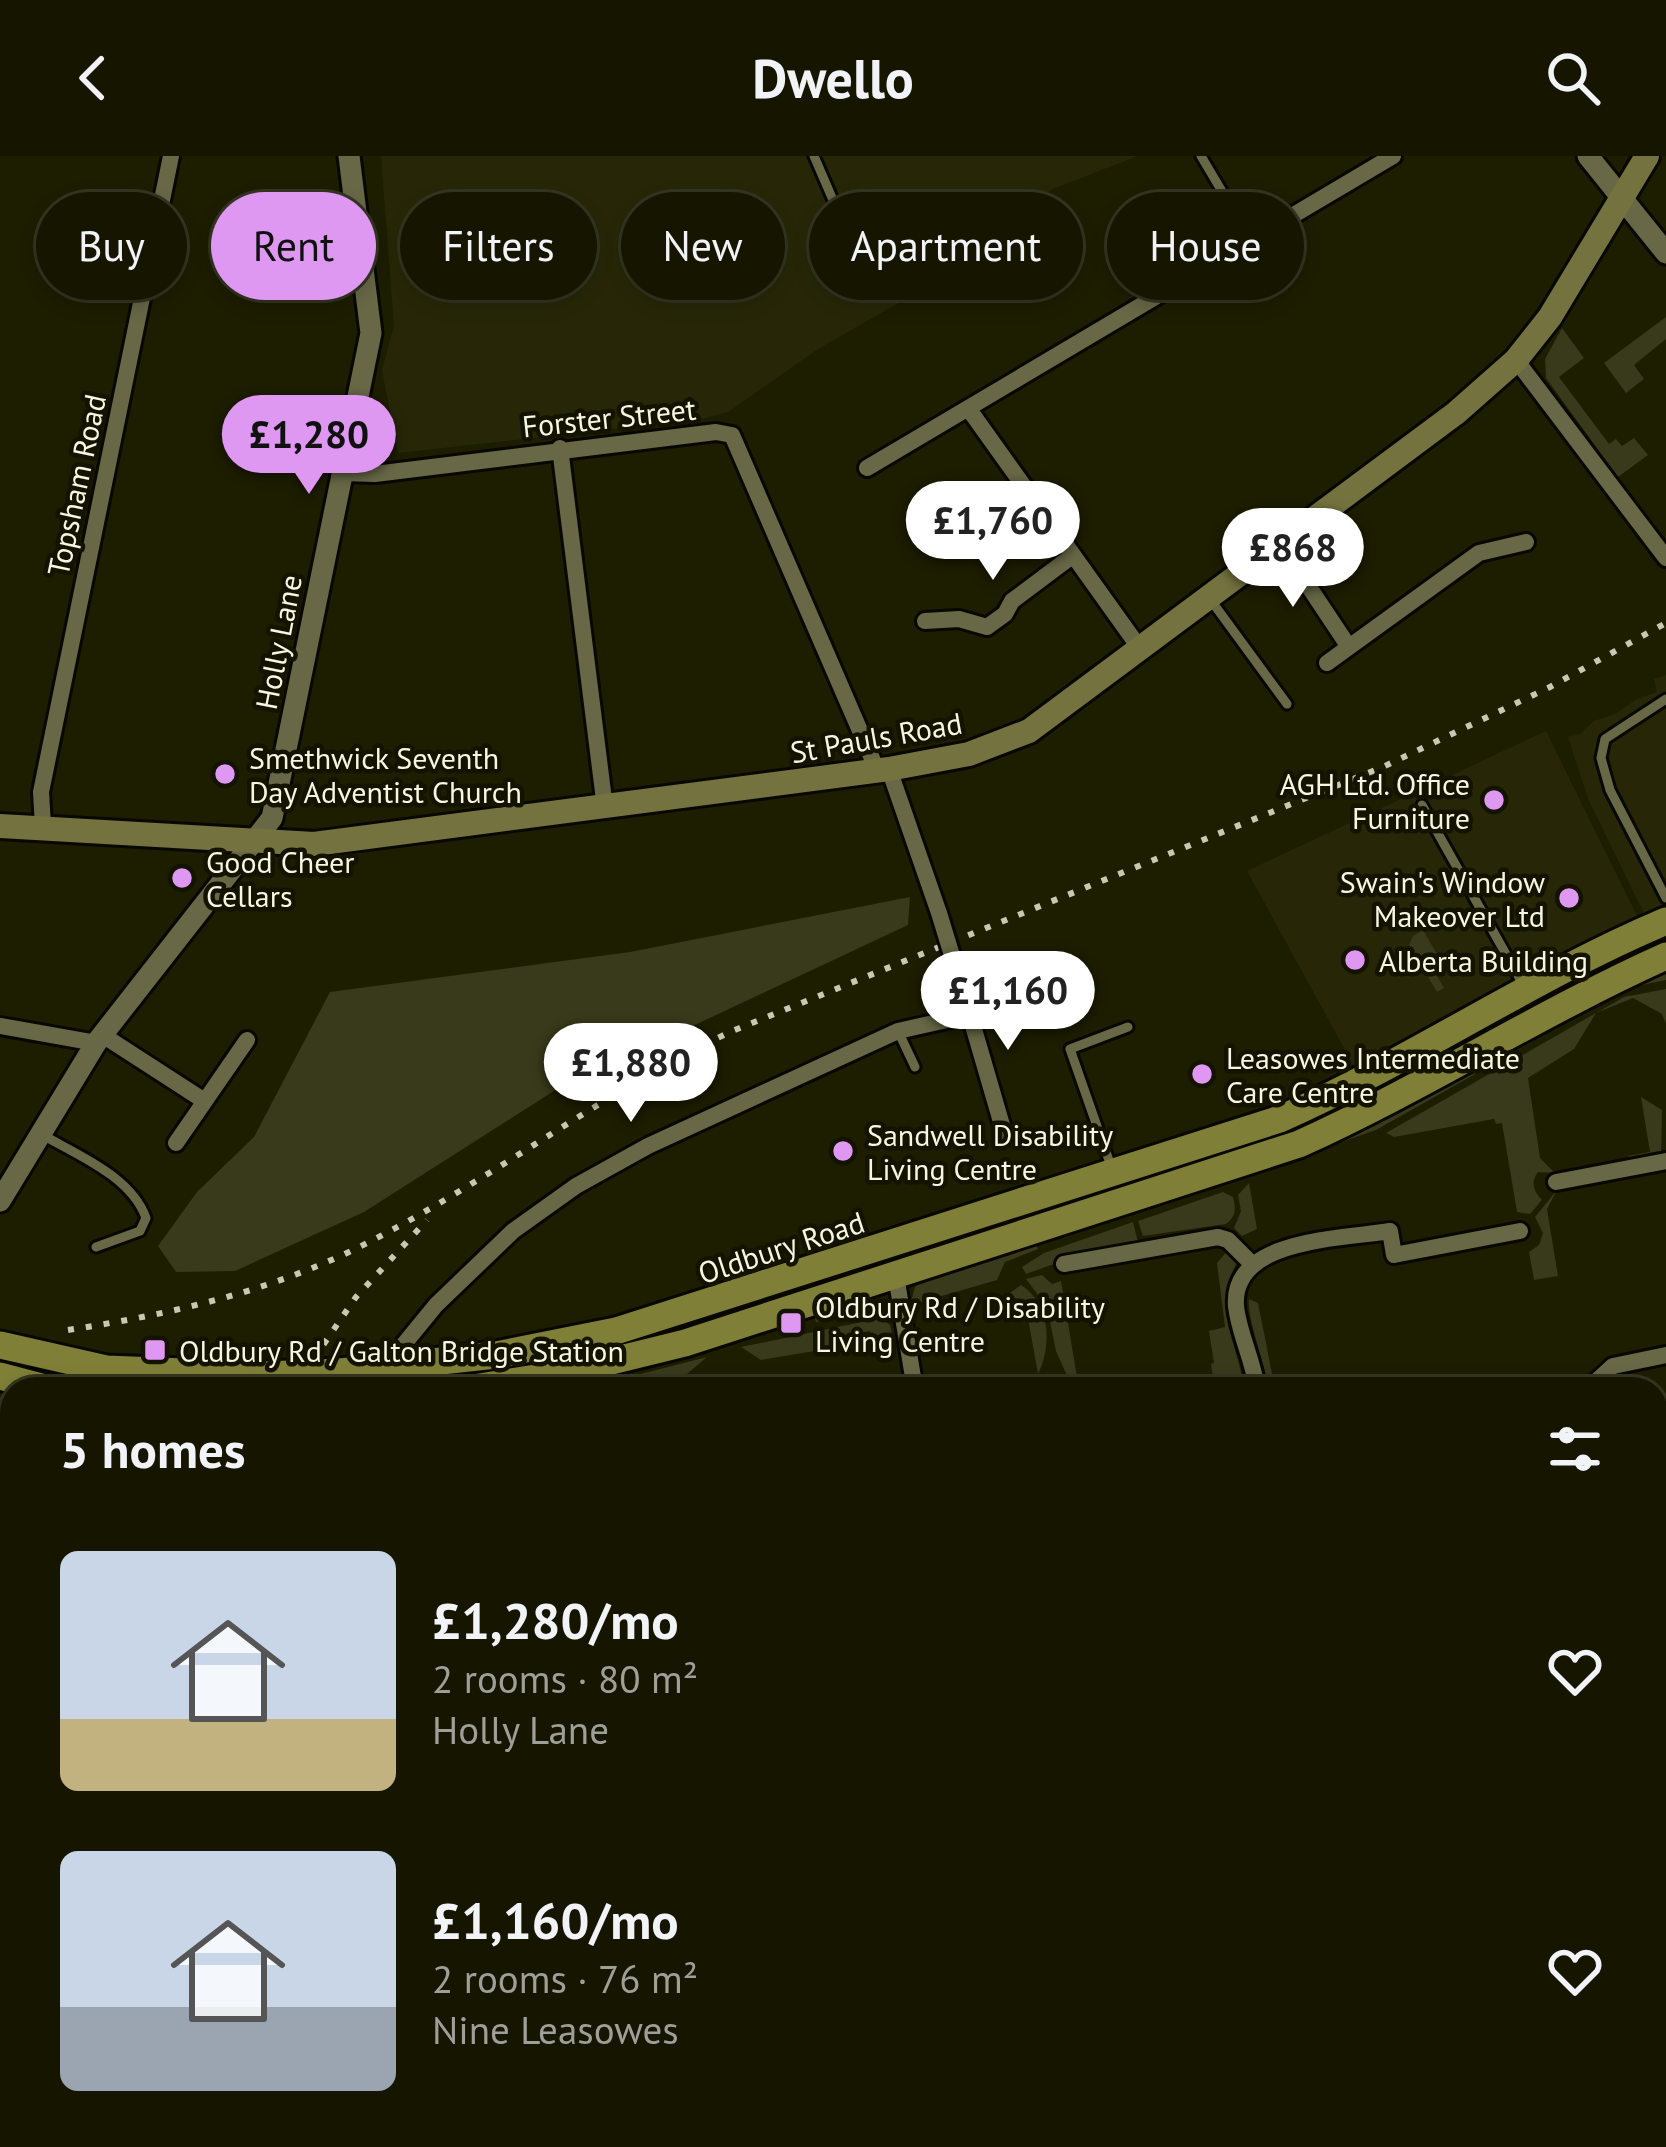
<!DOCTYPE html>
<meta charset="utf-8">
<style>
body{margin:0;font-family:"PT Sans",sans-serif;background:#1f1f0a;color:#f1f3f6;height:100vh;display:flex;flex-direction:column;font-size:45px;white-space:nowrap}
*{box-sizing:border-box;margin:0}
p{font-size:39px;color:#9e9f99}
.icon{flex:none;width:66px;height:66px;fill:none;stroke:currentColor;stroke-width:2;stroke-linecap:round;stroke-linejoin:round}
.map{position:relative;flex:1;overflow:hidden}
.panel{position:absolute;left:0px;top:1221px;width:1668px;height:771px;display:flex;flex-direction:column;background:#161600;border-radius:36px 36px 0 0;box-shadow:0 6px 18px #0003,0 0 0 3px #353522}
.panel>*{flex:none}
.guide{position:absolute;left:36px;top:36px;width:1596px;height:108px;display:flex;gap:24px}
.price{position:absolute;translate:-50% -102px;padding:0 27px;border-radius:42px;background:#fff;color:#222;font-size:39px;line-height:78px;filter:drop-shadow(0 3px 6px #0008)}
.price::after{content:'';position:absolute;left:50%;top:72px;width:36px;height:27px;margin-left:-18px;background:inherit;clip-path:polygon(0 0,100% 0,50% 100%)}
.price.on{background:#de98f2;color:#111}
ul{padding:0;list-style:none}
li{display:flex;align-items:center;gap:36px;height:300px;padding:0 60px}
li span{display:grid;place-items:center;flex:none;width:336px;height:240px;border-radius:18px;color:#555}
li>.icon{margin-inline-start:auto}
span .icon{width:144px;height:144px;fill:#fffc;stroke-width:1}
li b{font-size:51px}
h2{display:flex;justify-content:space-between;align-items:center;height:144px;padding:0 60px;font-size:51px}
.tag{padding:0 42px;border-radius:54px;background:#161600;box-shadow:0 6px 18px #0003,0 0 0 3px #353522;font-size:42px;line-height:108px}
.tag.on{background:#de98f2;color:#111}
header{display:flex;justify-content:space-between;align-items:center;height:156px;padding:0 60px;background:#161600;font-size:54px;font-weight:700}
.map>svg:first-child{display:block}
.built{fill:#272708}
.green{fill:#39391b}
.water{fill:#060400}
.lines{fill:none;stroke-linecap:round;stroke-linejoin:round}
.service-casing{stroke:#080700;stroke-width:15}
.minor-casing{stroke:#080700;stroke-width:22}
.tertiary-casing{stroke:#080700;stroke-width:27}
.secondary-casing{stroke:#080700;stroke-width:30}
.primary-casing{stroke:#080700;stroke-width:33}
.service{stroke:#686847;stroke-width:9}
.minor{stroke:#686847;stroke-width:16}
.tertiary{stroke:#686847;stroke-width:21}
.secondary{stroke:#74733f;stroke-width:24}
.primary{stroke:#7f7f37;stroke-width:27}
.rail{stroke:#c8c8b3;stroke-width:6;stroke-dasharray:6 12;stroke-linecap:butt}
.minor-bridge-casing{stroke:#080700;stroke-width:22;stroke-linecap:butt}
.primary-bridge-casing{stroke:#080700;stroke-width:33;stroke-linecap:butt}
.minor-bridge{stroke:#686847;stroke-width:16}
.primary-bridge{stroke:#7f7f37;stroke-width:27}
.poi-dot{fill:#de98f2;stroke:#141300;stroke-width:4.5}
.labels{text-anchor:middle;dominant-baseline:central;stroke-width:9;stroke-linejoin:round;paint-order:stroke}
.street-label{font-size:30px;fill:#f6f6e3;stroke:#141300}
.poi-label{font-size:30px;fill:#f6f6e3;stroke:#141300;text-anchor:start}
</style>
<header><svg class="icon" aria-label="back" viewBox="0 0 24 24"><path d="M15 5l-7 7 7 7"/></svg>Dwello<svg class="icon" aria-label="search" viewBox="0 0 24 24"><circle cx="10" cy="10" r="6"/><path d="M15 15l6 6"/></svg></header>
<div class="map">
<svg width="1666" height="1991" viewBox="0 0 1666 1991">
<rect width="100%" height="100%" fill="#1d1d00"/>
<path class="built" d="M381,0h757l-83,32 -77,45 -74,67 -86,49 -90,63 -27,7 -303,34 -16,-83 12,-44z
M1666,519v266l-7,3 -70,-143 -21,-64 12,-3 14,-13 21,-7 22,-15 20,-7 -3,-13z
M1546,575l92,187 -283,150 -108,-197z
M1666,1555v390l-10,2v-391z
M0,1566l12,4v107l-12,-2z
M0,1939l12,2v39h118l34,11h-164z
M574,1980h934l2,11h-913z"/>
<path class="green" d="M1666,161v22l-32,26 10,14 -18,14 -22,-30z
M1562,172l22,30 -25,19 50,67 7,-5 6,7 12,-8 14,17 -30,22 -72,-99 -1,-19z
M910,741l-2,28 -354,166 -190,121 -129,59 -59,1 -18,-26 39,-54 57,-55 76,-145 300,-40z
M1423,774l21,36 -10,5 10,17 -7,4 -28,-47 4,-9z
M1666,812v12l-39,8 -251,142 -103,36 103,-43 247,-135z
M1666,833v35l-4,-10 -29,-16 -37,15 -22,36 -46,29 12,80 15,15 -17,-1c-8,10 -4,20 4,28l-12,14 -13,-2 -15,-89 -6,1 -2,-5 -100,18 -8,-4 238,-136z
M1641,941l21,13 -1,46 -32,5 -1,-5 22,-4z
M1249,1027l8,46 -15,7 -8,-8 7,-17 -3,-16z
M1557,1034l-10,19 11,67 -24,4 -5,-28 10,-7 4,-12 -8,-16z
M1223,1036l10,5c3,12 3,19 -7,27l-83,12 -5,-15z
M1133,1066l5,20 -68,11 -16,11 -28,10 -4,-7 22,-14z
M1036,1088l2,5 -33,13 -8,18 -83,24 -3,-2 4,-15 10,-9z
M1229,1093l11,9c-32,49 -2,81 4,131h-29l-4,-25 3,-1 -5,-32 16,-4 -8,-64z
M1042,1119l10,9 9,-3 18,108h-6l-17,-38 -9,-44 -21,-28z
M1021,1129c30,20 31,60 17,89l-13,-72 -18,-7z
M868,1142l21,8 -73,16 -2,-7z
M1249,1143l9,4 17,86h-6c-4,-26 -22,-69 -20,-90z
M881,1162l9,7 4,17 -21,2 -3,-13 -32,6 1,10 -78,13 -20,-13z
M707,1201l-26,22 -41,9 -16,-6 -42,7z
M0,1353l12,3v214l-12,-4z
M1666,1370v185l-10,1v-184z
M0,1675l12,2v264l-12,-2z
M1666,1945v46h-156l-2,-11h148v-33z
M130,1980h464l26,11h-456z"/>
<path class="water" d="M292,1980h93l24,11h-93z"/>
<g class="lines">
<defs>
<path id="service" d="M814,0l28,65
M1201,0l51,86
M1210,443l77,105
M1666,543l-61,40 -4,19 9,32 56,108
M1422,649l103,183
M898,875l17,36
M41,978c36,21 90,42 105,84l-6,13 -44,16
M1112,1013l-42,-120 58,-22
M1656,1766l10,-2
M1656,1919l10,-2
M0,1951l12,2"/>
<path id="minor" d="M1516,204l150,198
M968,252l173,242
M560,292l45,360
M867,312l526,-312
M343,317l32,1 341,-42 16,3 145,335
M1281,389l68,102
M925,465l34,-2 28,8 18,-13 7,-13 60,-45
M1327,507l152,-110 47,-11
M889,613l50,144
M43,670l-2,-34 130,-636
M962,832l42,144
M0,870l96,17
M104,880l99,64
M176,987l71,-103
M1556,1026l110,-21
M1064,1108l154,-27 10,3 24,24
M896,1120l19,113
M397,1211l3,-18 36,-44 77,-74 63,-45 72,-40 250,-115 71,-16
M1257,1233c-4,-30 -18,-55 -21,-83 -5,-68 107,-67 154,-75l4,24 126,-24
M1588,1233l25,-23 53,-11
M1656,1567l10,-1
M0,1657l12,3
M613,1980l30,11
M1098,1980l2,11"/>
<path id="tertiary" d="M1588,0l78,97
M0,1045l96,-158 176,-225 99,-485 -22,-177"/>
<path id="secondary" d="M0,670l314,18 575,-75 80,-15 60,-23 427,-318 60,-53 34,-43 97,-161"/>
<path id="primary" d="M0,1189l106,24 158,6
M340,1216l156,-17 120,-24 664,-212c133,-59 253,-142 386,-198
M0,1220l49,13
M467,1233l88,-14 130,-32 614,-199c126,-57 242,-132 367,-188"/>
</defs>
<use href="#service" class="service-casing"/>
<use href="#minor" class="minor-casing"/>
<use href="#tertiary" class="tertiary-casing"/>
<use href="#secondary" class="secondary-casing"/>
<use href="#primary" class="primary-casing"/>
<use href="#service" class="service"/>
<use href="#minor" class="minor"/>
<use href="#tertiary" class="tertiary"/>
<use href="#secondary" class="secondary"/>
<use href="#primary" class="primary"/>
<path class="rail" d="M68,1174c97,-15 192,-36 281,-78 132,-64 248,-157 381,-220l655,-266 165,-79 116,-64
M293,1233l63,-92 71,-77
M0,1327l12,4
M1656,1355l10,-2
M0,1730l12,-21"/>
<defs>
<path id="minor-bridge" d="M939,757l23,75"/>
<path id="primary-bridge" d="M264,1219l76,-3"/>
</defs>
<use href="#minor-bridge" class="minor-bridge-casing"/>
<use href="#primary-bridge" class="primary-bridge-casing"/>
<use href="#minor-bridge" class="minor-bridge"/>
<use href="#primary-bridge" class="primary-bridge"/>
</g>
<g class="poi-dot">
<circle cx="225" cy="618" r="12"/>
<circle cx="1494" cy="644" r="12"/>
<circle cx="182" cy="722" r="12"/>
<circle cx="1569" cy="742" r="12"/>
<circle cx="1355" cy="804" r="12"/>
<circle cx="1202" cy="918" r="12"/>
<circle cx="843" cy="995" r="12"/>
<rect x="779" y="1155" width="24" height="24" rx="6"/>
<rect x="143" y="1182" width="24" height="24" rx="6"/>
</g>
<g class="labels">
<g class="street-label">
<text transform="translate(609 261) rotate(-6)">Forster Street</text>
<text transform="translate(76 329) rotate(-78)">Topsham Road</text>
<text transform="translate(278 486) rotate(-79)">Holly Lane</text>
<text transform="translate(876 581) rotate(-10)">St Pauls Road</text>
<text transform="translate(781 1091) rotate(-18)">Oldbury Road</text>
</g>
<g class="poi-label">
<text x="249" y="601">Smethwick Seventh<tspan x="249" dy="34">Day Adventist Church</tspan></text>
<text x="1470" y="627" text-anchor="end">AGH Ltd. Office<tspan x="1470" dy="34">Furniture</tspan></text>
<text x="206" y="705">Good Cheer<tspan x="206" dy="34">Cellars</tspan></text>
<text x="1545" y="725" text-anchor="end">Swain's Window<tspan x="1545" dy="34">Makeover Ltd</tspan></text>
<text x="1379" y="804">Alberta Building</text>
<text x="1226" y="901">Leasowes Intermediate<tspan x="1226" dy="34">Care Centre</tspan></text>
<text x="867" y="978">Sandwell Disability<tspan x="867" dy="34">Living Centre</tspan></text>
<text x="815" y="1150">Oldbury Rd / Disability<tspan x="815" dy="34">Living Centre</tspan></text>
<text x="179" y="1194">Oldbury Rd / Galton Bridge Station</text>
</g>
</g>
</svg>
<b class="price on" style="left:309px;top:341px">£1,280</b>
<b class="price" style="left:993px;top:427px">£1,760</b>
<b class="price" style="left:1293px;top:454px">£868</b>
<b class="price" style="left:1008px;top:897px">£1,160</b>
<b class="price" style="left:631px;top:969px">£1,880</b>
<div class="guide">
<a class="tag">Buy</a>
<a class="tag on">Rent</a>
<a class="tag">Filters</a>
<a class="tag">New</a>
<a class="tag">Apartment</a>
<a class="tag">House</a>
</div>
<section class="panel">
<h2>5 homes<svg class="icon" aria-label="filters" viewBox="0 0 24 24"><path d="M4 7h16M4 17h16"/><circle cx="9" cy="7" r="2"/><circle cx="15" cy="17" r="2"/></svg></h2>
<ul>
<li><span style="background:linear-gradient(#c9d6e8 70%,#c2b280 0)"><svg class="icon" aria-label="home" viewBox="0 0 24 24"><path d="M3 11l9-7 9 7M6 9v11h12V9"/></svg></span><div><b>£1,280/mo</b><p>2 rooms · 80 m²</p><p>Holly Lane</p></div><svg class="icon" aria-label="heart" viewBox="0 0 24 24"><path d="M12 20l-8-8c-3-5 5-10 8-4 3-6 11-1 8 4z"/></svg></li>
<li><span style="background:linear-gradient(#c9d6e8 65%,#9aa5b1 0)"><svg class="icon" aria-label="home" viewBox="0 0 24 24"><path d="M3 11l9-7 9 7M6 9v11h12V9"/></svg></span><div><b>£1,160/mo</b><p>2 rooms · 76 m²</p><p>Nine Leasowes</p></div><svg class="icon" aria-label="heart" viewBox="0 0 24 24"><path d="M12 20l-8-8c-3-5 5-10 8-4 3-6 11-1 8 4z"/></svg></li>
</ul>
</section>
</div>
